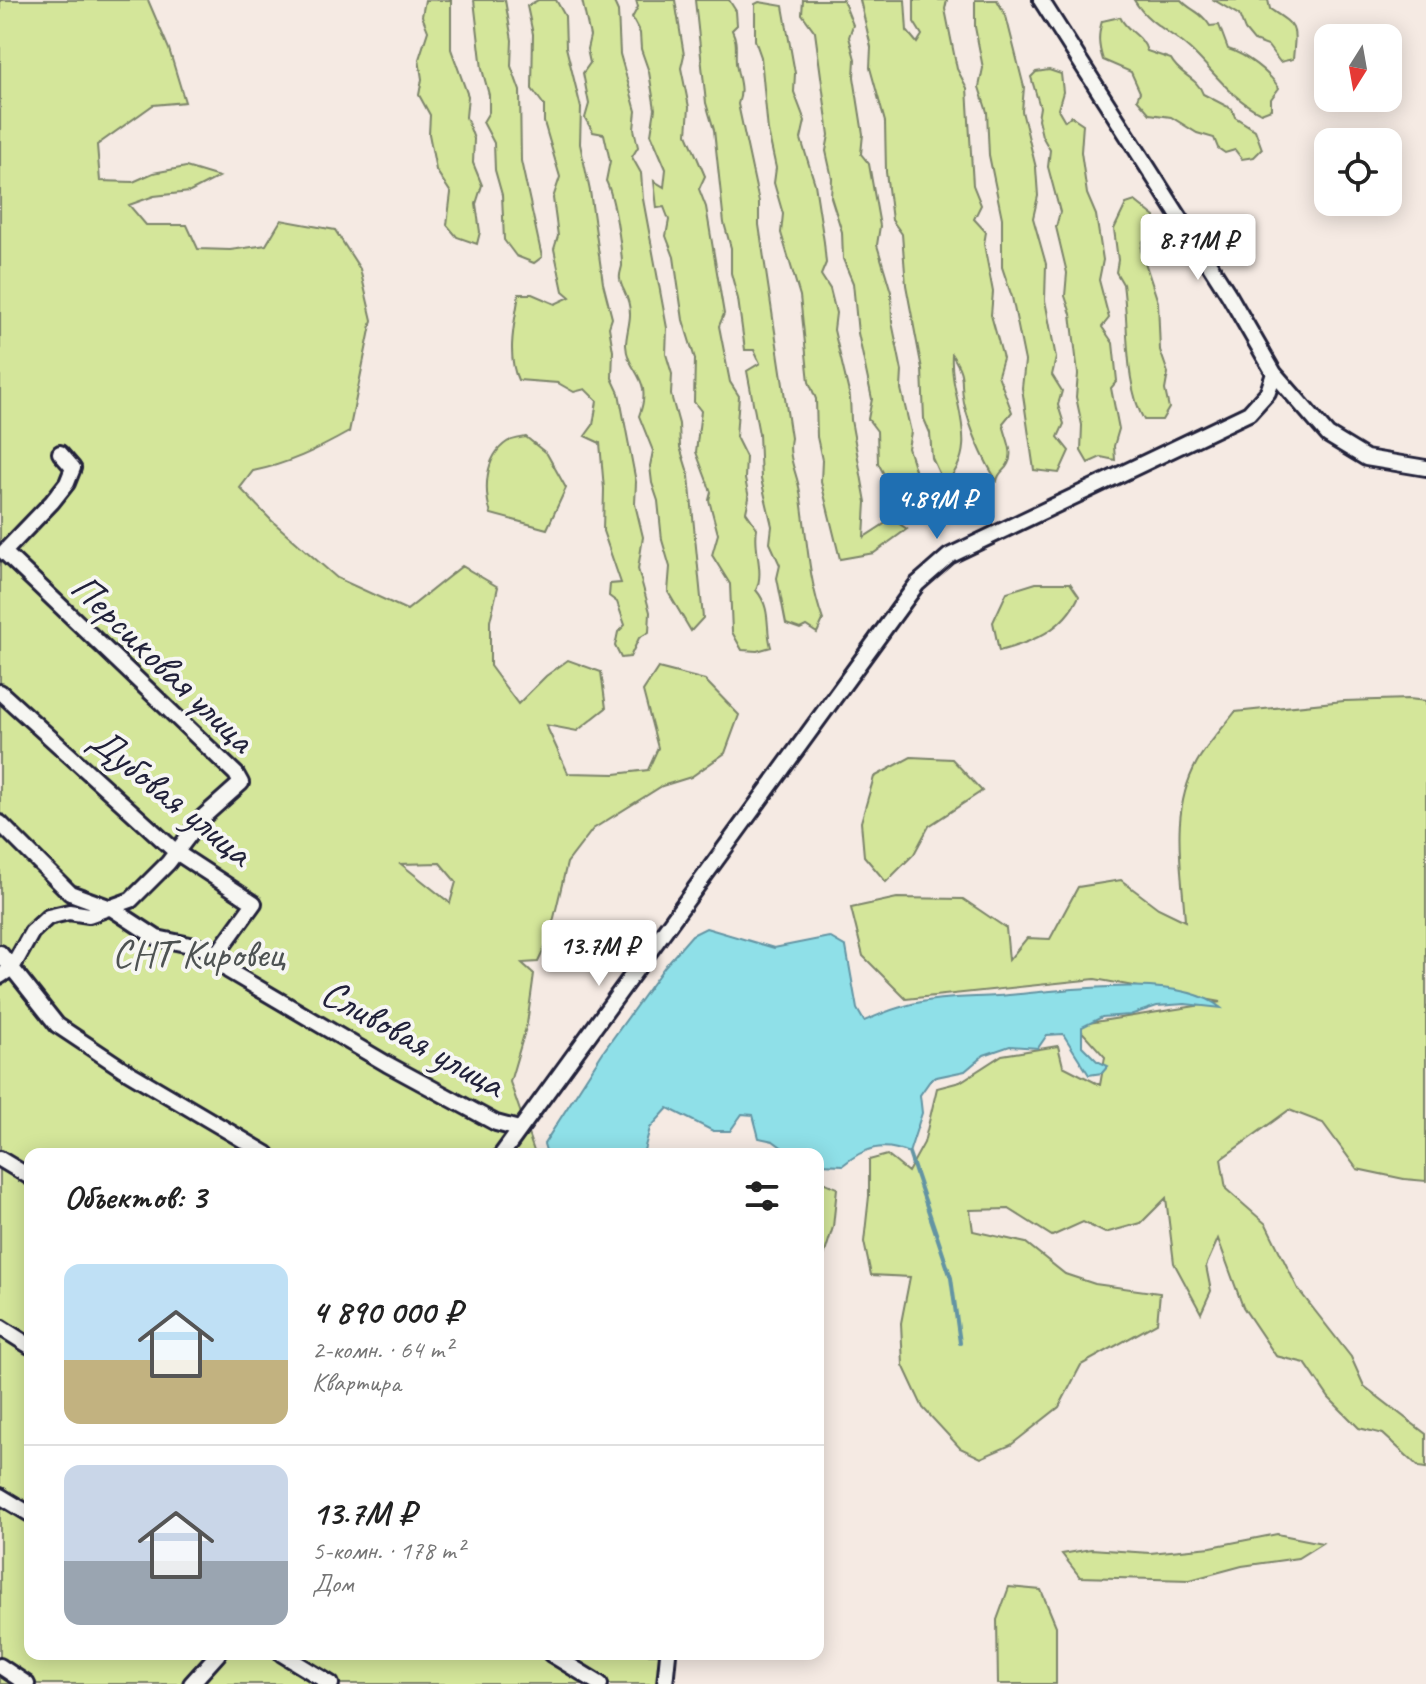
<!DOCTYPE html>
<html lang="ru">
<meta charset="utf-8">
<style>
body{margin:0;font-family:Caveat,sans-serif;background:#f2f2f2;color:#222;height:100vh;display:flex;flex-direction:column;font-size:30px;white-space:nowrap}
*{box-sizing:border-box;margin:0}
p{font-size:26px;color:#767676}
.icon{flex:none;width:44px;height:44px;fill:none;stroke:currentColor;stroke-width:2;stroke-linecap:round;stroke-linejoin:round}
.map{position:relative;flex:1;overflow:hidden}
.drawer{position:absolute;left:24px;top:1148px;width:800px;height:512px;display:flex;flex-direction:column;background:#fff;border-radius:16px;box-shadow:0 4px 20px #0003}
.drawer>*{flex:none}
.needle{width:52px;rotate:191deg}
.buttons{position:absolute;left:1314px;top:24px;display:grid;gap:16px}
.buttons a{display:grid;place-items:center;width:88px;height:88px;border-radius:16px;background:#fff;box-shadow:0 4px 20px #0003;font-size:40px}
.price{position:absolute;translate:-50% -68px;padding:0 18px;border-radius:8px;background:#fff;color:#222;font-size:26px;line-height:52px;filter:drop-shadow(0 2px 4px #0008)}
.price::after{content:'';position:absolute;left:50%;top:48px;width:24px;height:18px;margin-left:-12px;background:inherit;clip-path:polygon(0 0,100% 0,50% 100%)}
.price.current{background:#1f6fb2;color:#fff}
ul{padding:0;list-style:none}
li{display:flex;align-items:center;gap:24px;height:200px;padding:0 40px}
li+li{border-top:2px solid #e0e0e0}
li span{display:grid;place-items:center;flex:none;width:224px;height:160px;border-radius:16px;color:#555}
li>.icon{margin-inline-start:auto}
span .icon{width:96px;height:96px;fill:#fffc;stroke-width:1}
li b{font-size:34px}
h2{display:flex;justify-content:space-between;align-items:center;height:96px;padding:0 40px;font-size:34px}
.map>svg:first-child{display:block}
.green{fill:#d4e69a;stroke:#7b846a;stroke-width:2;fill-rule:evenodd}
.water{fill:#8fe0e8;stroke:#6394a3;stroke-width:2}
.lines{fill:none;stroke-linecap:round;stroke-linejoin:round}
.stream{stroke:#6394a3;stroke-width:4}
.minor-casing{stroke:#22223b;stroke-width:20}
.minor{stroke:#f6f6f2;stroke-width:14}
.labels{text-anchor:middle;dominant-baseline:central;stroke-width:8;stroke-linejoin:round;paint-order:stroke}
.street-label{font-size:40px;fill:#22223b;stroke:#f6f6f2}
.park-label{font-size:40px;fill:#4e5353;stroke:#f6f6f2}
</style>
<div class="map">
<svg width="1426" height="1684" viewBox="0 0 1426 1684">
<rect width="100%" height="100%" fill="#f5eae3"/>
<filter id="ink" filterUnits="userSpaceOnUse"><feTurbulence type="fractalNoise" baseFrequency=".0125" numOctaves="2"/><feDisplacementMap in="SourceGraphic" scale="16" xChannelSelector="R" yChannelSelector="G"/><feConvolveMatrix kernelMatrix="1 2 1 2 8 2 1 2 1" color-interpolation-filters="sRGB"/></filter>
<g filter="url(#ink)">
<path class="green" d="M0,0h148l21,49 16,53 -32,3 -56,40 3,36 33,1 20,-9 33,-6 33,10 -29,15 -36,4 -25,9 17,20h41l11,24 32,1 36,-5 15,-25 54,10 25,39 12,51 -23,112c-32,18 -61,32 -96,39l-13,17 32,33 65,57 70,32 55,-44 36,21 -8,34v45l28,38 28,-28 22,-16 33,12 5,36 -29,23 -31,-6 22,48 47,1 33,-4 10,-22 -15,-57 15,-23 47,12 34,35 -14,38 -34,24 -29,9 -69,43 -26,34 -18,76 -11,23 -16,1 12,11 -7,50 -17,58 25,72h-505v500h644l-1,30h-673zM440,863l16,19 -6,21 -49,-39z
M425,0h26v49l17,47 -2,21 8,22 -1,24 9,22 -6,19 4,28 -3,12 -20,-7 -10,-12 4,-32 -15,-23 -7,-36 1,-19 -11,-20 3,-16 -3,-20 9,-28 -6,-15z
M474,0h31l7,40 -1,26 9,25 1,70 21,96 -8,6 -18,-7 -12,-16 -2,-45 -7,-25 -1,-27 -11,-21 6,-10v-17l-7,-26z
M538,0h18l9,16 1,31 15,61 -1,36 10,47 13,92 9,35 -3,9 4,24 -1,27 7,15 17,89 -1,22 8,33 -5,32 12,43 -1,20 -10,6 -9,19 -9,1 -6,-12 3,-14 7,-7 -8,-23 -8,-6 1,-12 11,-1 -18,-52 1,-42 -4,-46 -15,-7 8,-11 4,-24 -12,-12 -11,3 -16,-9 -40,-3c-12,-26 -3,-59 1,-86h13l23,10 15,-7 -7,-6 -9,-42 4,-13 -5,-38 7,-21 -16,-55v-17l-12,-16 1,-55 -6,-28z
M582,0h31l5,11 2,43 16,57 -2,18 4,18 -6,10 9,16 2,26 24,129 -1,26 6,20 -1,21 8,29 1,23 9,29 14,142 -12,13 -23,-39 2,-25 -8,-27 -4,-39 -6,-18 -2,-17 3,-15 -14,-35c15,-39 -12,-43 -13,-71 0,-10 4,-21 4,-31 0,-19 -9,-24 -10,-35 -1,-4 1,-8 2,-13 0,-18 -8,-70 -16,-85l4,-20 -6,-27 -11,-2 -8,-14 4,-14 -6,-31 7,-10 -3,-14 3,-13z
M636,0h39l9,55 -3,13 8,39 -2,27 18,42 -6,13 7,18 18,107 -5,12 11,56 9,14 -3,41 10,20 -1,22 4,19 -3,14 11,16c-4,22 8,43 -1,62 16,19 9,36 15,57l-14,4 -15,-1 -10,-18 -2,-48 -18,-29 6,-21 -9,-34 2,-8 -15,-40 5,-41 -7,-9 1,-43 -12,-39 -9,-63 -8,-21 3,-16 -5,-13 -7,1 -3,-27 10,6 2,-18 -15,-35 4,-25 -6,-37 -8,-23 -1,-16 -8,-15 6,-11z
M695,0h34l7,11 1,14 -5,5c6,13 3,19 4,33 2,16 8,25 2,41l21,98v23l32,213c-4,19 6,35 9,54 7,43 8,87 23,128l-6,13 -11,-7 -6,3 -14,-5 -9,-46 3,-13 -10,-22 2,-17 -11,-47 -2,-45 -12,-63 13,-8 -6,-13h-9l-7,-51 -7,-26v-25l-7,-25 -10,-93 -8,-27z
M803,0h40l10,25 -4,12 6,22 -1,18 9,57 -2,20 8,10 11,62 -3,19 14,47 1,30 10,49 -1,18 10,43 -3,16 10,31 -10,14 -13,2 -17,-32 -1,-32 -9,-12 4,-20 -14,-66 -5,-50 -10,-24 -1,-27 -11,-35 1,-19 -6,-27 3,-16 -14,-103 -13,-18z
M860,0h45l2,31 10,12 5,-8 -8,-13v-22h33l-2,9 12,60 10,19 6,97 8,20 -7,14 12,13 -2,12 9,48 -2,23 12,43 -5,17 14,37 -9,11c2,13 12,29 5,41 -4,8 -9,7 -11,17 -14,-22 -27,-52 -33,-78 -5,-23 3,-25 -12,-48 -3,45 32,93 -8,129l-12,-26 -2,-25 -6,-14 -2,-50 -16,-84 -4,-51 -10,-14 -6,-48 -1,-50 -15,-54 1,-21z
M975,0h22l9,16 18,71 -2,24 14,57 2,28 -5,22 13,46 -1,36 11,58 -4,17 10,16 -4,14 6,19 -6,13 11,14 -10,22 -25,-3 -12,-82 3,-27 -13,-64 -10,-30v-49l-13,-63 -2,-43 -8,-25 4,-19 -8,-41z
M1134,0h47c10,11 21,12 29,26l9,-1 9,24c17,5 41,23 51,39l-8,11v10l-10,4c-27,-13 -45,-38 -66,-59 -20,-22 -44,-26 -61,-54z
M1214,0h54l2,9c28,19 26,16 23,50l-13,3 -12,-16 -14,-5 -9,-11 -6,-15z
M759,2l24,4 12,67 -1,19 11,29 -4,18 14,45 9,58 2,21 -5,12 9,14 6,24 -2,17 16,67 1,23 15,82 -2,35 28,-18 15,10 -33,24 -34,6 -19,-77 1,-22 -5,-23 -1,-38 -7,-17 -9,-86 -19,-63 2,-19 -9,-31 2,-15 -8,-37 -7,-74 -6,-17v-36z
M1120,17c7,15 22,17 27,34l24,8c8,16 26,18 32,35l29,15 3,8 20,13 7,19 -8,8 -12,2 -7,-9 -10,3 -7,-5 -4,-10 -17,-5 -26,-16 -21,-3 -13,-15 3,-7 -9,-20 -28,-12c-5,-15 -5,-25 -1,-39z
M1049,70l12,4 2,18 -5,17 7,12 6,-5 12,8 -2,28 6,42 9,21 7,45 -4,20 10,38 -7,9 11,16 4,38 -6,7 8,41 -5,17 1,14 -14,-3 -13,6 -7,-12 1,-26 -6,-28 2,-23 -7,-60 -6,-18 2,-23 -11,-46 4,-15 -12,-45 2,-17 -8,-14 -4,-17 2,-12 -9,-30 5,-5z
M1135,201l20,16 1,13 -13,11 -2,9 17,52 2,48 8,23 -3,17 4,18 -7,12h-18c-20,-34 -15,-96 -21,-136l-7,-12 2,-12 -4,-31 12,-25z
M526,437l21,17 19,34 -19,41 -56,-15c-7,-22 -7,-57 16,-72 5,-3 14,-4 19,-5z
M1036,583h34l9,13c-16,34 -46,46 -80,55l-6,-29 14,-30z
M1409,699l17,2v480l-22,-2 -47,-10 -34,-46 -34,-13 -68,49 5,30 40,35 32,65 53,68 13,29 62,48v34l-7,-1 -36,-33 -24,-6 -30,-30 -24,-35 -29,-7 -33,-49 -25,-68 -12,27 5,25 -10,22 -27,-50 -8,-65 -25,25 -36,10 -22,-11 -31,14 -43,-27 -39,1 3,21 53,12 39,31 30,10 65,9 -3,30 -76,42 -22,42 -48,38 -30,13 -21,-10 -37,-40 -20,-43 -2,-42 9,-46 -39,-2 -7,-33 5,-46v-36l18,-5 21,17 16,-29 13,-55 23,-6 42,-27 56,-9 5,20 37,19 5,-28 -29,-32 145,-23 -126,-23 -189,20 -43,-43 -12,-48 46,-10 66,1 43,29 3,32 18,-22 23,1 28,-52 43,-7 37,28 27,13c-3,-54 -16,-108 12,-159 10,-17 26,-34 38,-50l109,-11z
M911,757l41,2 30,32 -53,35 -15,28 -28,28 -22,-26 -3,-34 13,-45z
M818,1180l19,8 -4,39 -9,29 -6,-6z
M1277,1534l45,9 -24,15 -56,8 -52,14 -110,-3 -18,-23 29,-5 59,4 61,-6z
M1009,1587l32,3 15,36v58h-58l-1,-64z"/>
<path class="water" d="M706,928l68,20 55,-11 17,10 11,62 7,12c13,-5 27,-12 41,-15 30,-9 61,-8 92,-10 55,-4 181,-25 224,12l-36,-4 -28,2 -27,9 -28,2 -20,10v19l15,15 11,5 -6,7 -13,2 -26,-41 -16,1 -9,13 -28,-2 -26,9 -19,16 -33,7 -12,17 2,18 -13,40c-26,-11 -44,-6 -66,12l-24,-1 -1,-10h-27l-18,-13 -14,-3 -6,-23 -11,-1 -12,17h-17l-45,-23 -18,20 -7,26h-96l-3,-10 59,-92 62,-86 27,-31z"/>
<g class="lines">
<path class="stream" d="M909,1153l42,125 9,65"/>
<defs>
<path id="minor" d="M1041,0l188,295 45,78 54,62 38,23 60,10
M0,692l176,160 78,51 -39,54
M0,823l70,70 41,15 46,30 52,11 20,22 158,93 109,59 23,6
M0,953l57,72 66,44 144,85
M0,976l12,-8 20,-36 16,-15 21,-5 20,3 42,-15 37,-37 35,-46 38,-34 -5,-9 -232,-222 48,-50 15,-19 6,-15 -13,-15
M502,1154l415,-570 32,-28 300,-143 19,-21 6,-19
M0,1159l30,18
M0,1327l30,19
M0,1496l30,18
M282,1654l49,30
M551,1654l49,30
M0,1666l27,18
M191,1684l27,-30
M665,1684l3,-30"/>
</defs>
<use href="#minor" class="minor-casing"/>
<use href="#minor" class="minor"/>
</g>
</g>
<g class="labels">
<g class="street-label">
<text transform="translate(163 663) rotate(44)">Персиковая улица</text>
<text transform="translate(171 796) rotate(39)">Дубовая улица</text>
<text transform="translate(413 1038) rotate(29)">Сливовая улица</text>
</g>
<g class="park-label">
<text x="198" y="954">СНТ Кировец</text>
</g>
</g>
</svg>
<div class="buttons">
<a><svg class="needle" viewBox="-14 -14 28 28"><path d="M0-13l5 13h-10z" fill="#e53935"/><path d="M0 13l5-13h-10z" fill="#767676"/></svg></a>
<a><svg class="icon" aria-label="locate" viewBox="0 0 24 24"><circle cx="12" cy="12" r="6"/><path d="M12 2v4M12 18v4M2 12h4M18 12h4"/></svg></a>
</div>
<b class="price" style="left:1198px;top:282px">8.71M ₽</b>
<b class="price current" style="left:937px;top:541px">4.89M ₽</b>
<b class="price" style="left:599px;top:988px">13.7M ₽</b>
<section class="drawer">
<h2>Объектов: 3<svg class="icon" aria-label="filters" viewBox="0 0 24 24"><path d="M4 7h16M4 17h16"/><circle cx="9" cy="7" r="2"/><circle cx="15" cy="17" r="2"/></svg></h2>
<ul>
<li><span style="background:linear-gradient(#bfe0f5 60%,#c2b280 0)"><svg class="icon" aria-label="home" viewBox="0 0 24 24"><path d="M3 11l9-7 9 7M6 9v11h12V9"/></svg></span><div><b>4 890 000 ₽</b><p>2-комн. · 64 m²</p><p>Квартира</p></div></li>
<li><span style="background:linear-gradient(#c9d6e8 60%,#9aa5b1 0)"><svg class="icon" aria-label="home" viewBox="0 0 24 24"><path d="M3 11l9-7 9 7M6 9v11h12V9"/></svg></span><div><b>13.7M ₽</b><p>5-комн. · 178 m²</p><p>Дом</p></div></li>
</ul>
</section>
</div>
